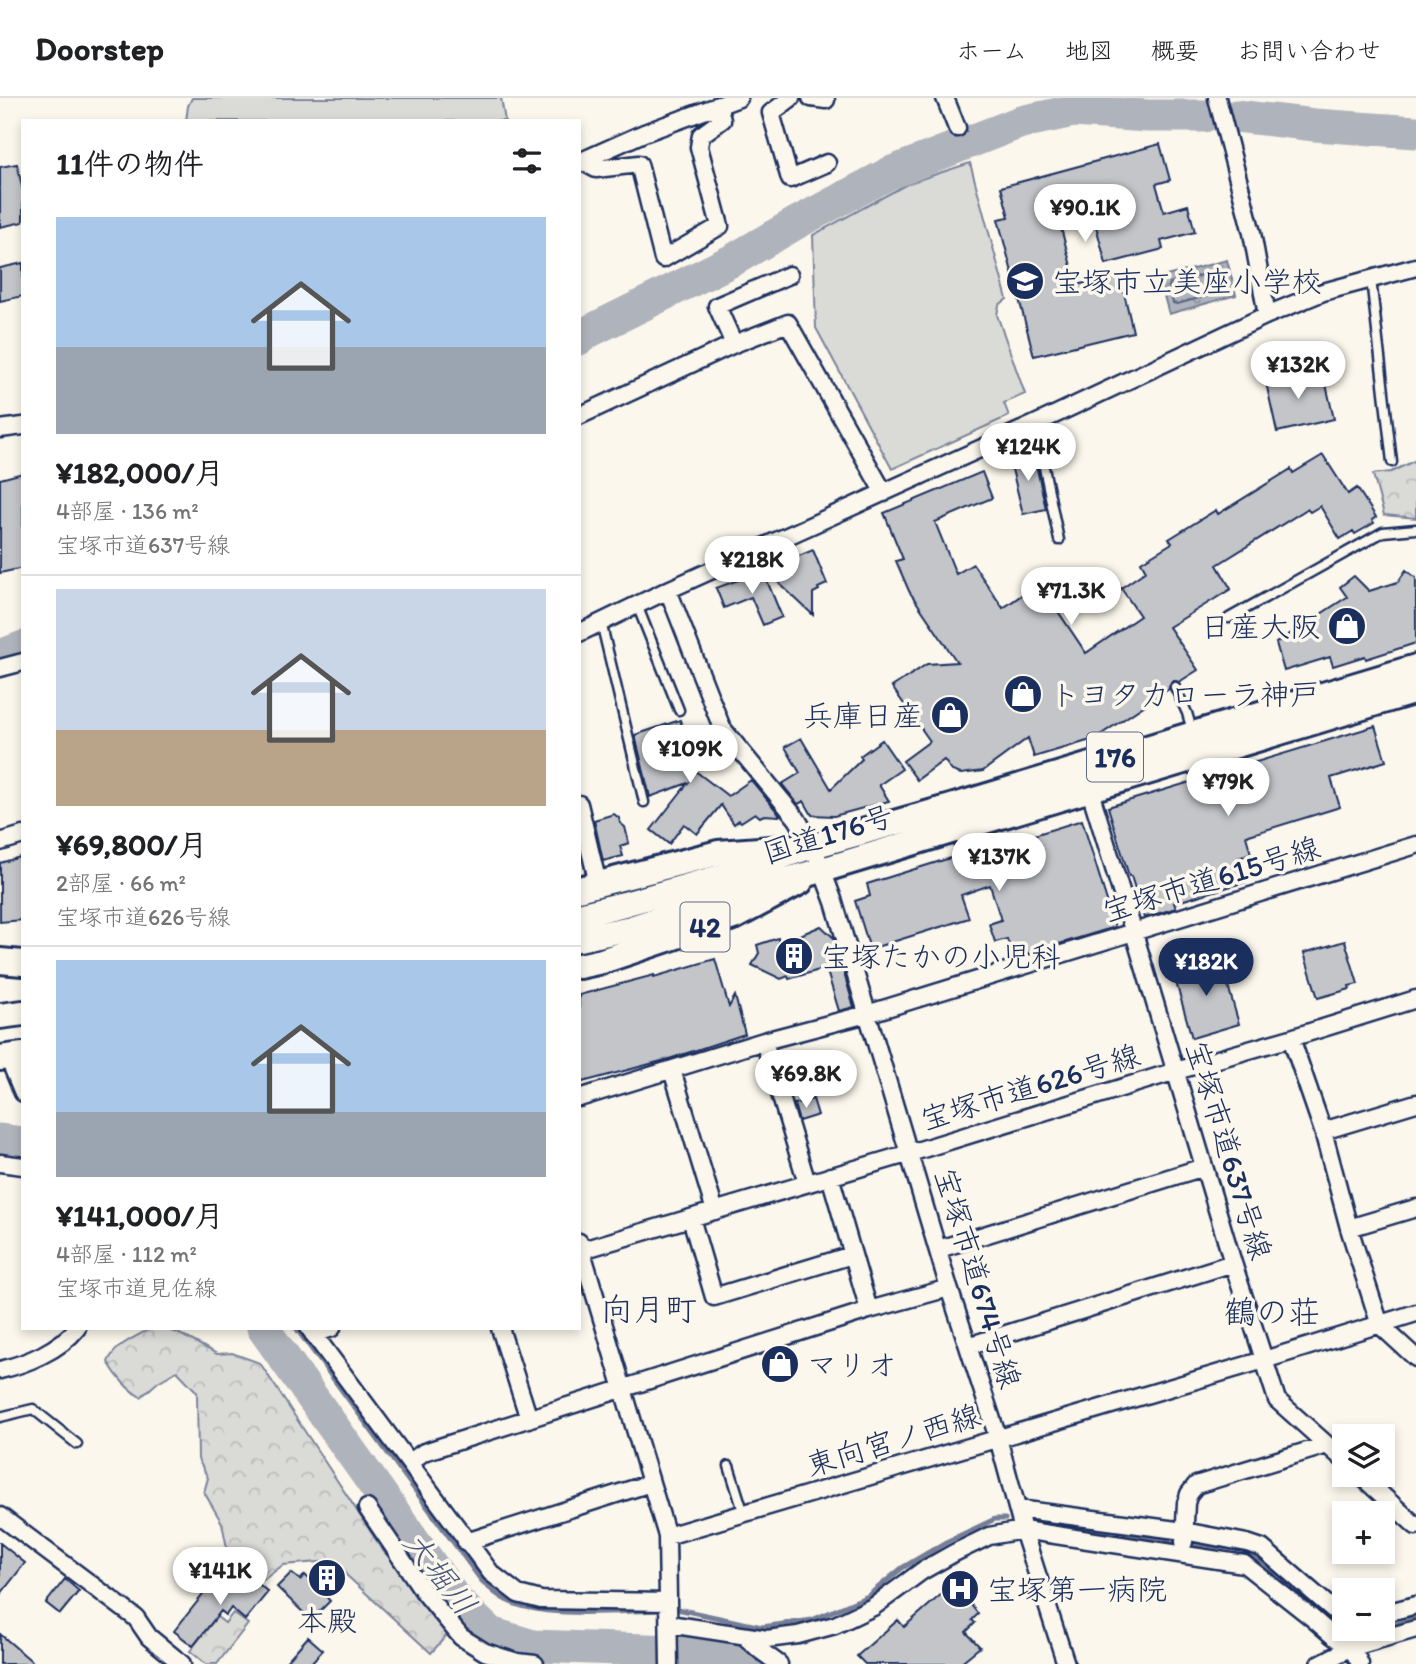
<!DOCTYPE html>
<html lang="ja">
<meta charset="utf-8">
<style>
body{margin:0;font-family:Itim,"Klee One",sans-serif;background:#f2f2f2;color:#202124;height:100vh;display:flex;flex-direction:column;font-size:26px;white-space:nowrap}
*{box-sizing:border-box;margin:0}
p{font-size:23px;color:#757577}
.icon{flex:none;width:38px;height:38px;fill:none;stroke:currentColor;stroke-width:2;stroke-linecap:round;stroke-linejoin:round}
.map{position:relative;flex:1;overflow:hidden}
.panel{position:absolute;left:21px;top:21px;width:560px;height:1211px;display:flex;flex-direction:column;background:#fff;border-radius:0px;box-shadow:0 4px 10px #0003}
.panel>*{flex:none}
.controls{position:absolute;left:1332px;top:1326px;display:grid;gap:14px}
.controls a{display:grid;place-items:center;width:63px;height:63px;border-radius:0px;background:#fff;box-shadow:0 4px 10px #0003;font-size:35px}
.price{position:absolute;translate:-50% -60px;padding:0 16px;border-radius:24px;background:#fff;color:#222;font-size:23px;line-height:46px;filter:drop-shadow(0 2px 4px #0008)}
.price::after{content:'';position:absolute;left:50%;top:42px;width:21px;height:16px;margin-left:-10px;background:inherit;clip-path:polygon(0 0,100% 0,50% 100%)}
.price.current{background:#1b2f5e;color:#fff}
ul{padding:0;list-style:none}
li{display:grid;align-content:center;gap:14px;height:371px;padding:0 35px}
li+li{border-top:2px solid #e0e0e0}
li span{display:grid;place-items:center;height:217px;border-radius:0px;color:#555}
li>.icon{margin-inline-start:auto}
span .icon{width:126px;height:126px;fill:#fffc;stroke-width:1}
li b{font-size:30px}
h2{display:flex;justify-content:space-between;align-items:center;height:84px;padding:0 35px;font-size:30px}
header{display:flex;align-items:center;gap:42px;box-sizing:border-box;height:98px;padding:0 35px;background:#fff;border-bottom:2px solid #e0e0e0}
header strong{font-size:33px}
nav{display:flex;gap:38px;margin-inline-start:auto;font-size:24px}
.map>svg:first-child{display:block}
.forest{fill:url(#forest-crowns);stroke:#7a849a;stroke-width:2}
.pitch{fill:#dadad7;stroke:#7a849a;stroke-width:2}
.water{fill:url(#water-ripples);stroke:#747e96;stroke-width:2}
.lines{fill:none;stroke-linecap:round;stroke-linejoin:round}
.shore{stroke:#566483;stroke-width:2}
.stream{stroke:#747e96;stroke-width:5}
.river{stroke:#afb3bb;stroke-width:33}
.building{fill:#c3c5c9;stroke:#1b2f5e;stroke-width:2}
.service-casing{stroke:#1b2f5e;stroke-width:13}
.minor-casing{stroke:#1b2f5e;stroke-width:21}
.primary-casing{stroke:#1b2f5e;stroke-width:30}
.trunk-casing{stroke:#1b2f5e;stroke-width:30}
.service{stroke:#fbf7ec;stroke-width:8}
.minor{stroke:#fbf7ec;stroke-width:16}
.primary{stroke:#fbf7ec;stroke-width:24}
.trunk{stroke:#fbf7ec;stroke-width:24}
.labels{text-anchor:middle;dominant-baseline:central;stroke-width:7;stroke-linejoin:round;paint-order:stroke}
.shield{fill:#fbf7ec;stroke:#5e6b89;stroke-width:2}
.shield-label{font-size:28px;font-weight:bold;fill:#1b2f5e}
.poi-label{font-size:30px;fill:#1b2f5e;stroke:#fbf7ec;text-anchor:start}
.street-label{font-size:30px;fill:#1b2f5e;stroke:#fbf7ec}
.neighbourhood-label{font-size:32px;fill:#1b2f5e;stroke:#fbf7ec}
.water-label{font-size:32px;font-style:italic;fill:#47577a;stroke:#fbf7ec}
</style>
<header>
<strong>Doorstep</strong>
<nav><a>ホーム</a><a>地図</a><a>概要</a><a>お問い合わせ</a></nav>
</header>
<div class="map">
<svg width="1416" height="1566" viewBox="0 0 1416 1566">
<defs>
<pattern id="forest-crowns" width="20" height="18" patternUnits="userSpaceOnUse" patternTransform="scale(1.75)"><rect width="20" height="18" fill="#dadad7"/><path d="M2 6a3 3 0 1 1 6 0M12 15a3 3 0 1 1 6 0" fill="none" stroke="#babbbb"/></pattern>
<pattern id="water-ripples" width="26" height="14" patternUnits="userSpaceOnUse" patternTransform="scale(1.75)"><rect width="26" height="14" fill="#afb3bb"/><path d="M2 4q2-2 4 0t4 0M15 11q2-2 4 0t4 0" fill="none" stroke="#8e929b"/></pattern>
</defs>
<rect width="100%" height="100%" fill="#fbf7ec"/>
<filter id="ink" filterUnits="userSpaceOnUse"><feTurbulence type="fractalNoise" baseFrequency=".0143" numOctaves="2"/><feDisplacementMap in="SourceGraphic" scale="14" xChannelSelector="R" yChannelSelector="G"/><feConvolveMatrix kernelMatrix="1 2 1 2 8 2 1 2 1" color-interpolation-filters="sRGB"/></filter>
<g filter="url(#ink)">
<path class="forest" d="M1416,362v58l-32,-3 -11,-41 18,-2z
M151,1230h11l16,5 39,21 15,-1 28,10 124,189 78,66 -31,35 -100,-92 -48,4 -20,15 -35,-27 -6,-30 -18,-31 4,-14 -10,-19 -1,-67 -20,-21 -19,11 -17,15c-13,-6 -26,-23 -33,-35 7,-18 28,-25 43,-34z
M233,1515l15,11 -31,40h-11l-16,-13 27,-34 8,6z"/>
<path class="pitch" d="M192,0h309l4,23h-319l2,-15z
M970,65l37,136 -8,6 -2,10 28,79 -21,9 5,13 -117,53 -76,-141 -3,-93 96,-52z"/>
<path class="water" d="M1227,162l9,35 -67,19 -10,-36z"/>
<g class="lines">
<path class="shore" d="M1220,172c4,3 8,16 5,21l-48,13 -4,-1 -4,-17 1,-3z"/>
<path class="stream" d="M296,1230l185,252c8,8 15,15 25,20 37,19 111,11 153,10
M1031,1423l211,29 14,9 86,73 16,4 22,-7
M677,1511l85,18 50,-7 56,-24 34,-28 44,-26 49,-23h10
M1382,1531l34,-11"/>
<path class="river" d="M1236,18l79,9 101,7
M579,241l11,-8 143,-71 65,-38 92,-49 131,-51 52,-11 75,5h56
M0,558l23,-9
M0,1042l23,3
M263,1230l193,272 34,33 43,13 171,6 41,8 7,4"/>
</g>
<path class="building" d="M1160,46l10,36 -14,4 8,28 24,-7 7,27 -34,9 2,8 -57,15 -17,-64 -33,9 20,76 44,-10 13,57 -99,24 -36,-137 11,-2 -8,-30z
M17,66l6,27v31l-23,5v-60z
M23,165v33l-23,5v-33z
M1302,272l3,10 19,-4 10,43 -57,13 -12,-54z
M1033,353l13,58 -23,5 -14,-57z
M1323,357l25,39 9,-6 19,29 -4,3 2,3 -19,11 -2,-3 -13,8 -20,-33 -10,6 -3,-3 -90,56 14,24 -62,38 29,43 -19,12 -3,-1h-4l-3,5v3l-75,50 -60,18 -6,-19 -45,33 -22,3 -9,-3 -8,-11 -27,20 -14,-19 27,-20 -38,-54 35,-23 30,-2 -48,-71 -13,-30 7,-2 -19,-46 98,-41 10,26 -57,24 21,52 17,-10 30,44 36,-25 47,70 54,-37 -19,-28 25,-17 -5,-9 31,-19 -3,-4 47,-29 2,4 73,-45 2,4z
M23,375v95l-23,5v-94z
M813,452l14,34 -9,4 1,2 -6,3v22l-48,-45z
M1406,472l10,8v65l-50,16 -1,-3 -32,10 -3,-9 -46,14 -8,-28 71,-46 -7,-10 14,-11 15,15 29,-9z
M763,473l19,46 -19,8 -12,-28 -27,11 -8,-20z
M680,622l7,20 -3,1 10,29 34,26 23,-16 29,35 -1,1 -15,-1 -4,2 -5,-4 -14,9 -2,-2 -5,4 -13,-19 -24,29 -13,-10 -15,20 -18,-14 37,-47 -38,14 -15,-62z
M1375,628l11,35 -55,17 9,29 -94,29 5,18 -13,4 7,24 -71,21 2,5 -32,10 -13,-42h-2l-21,-69z
M801,640l30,51 31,-30 -2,-3 22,-16 20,29 -23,16 10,16 -55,15 -22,-1 -8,-14 -6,3 -16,-20 18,-11 -15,-26z
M614,716l5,4 1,5 5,4 4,16 -9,3 3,10 -20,5 -9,-41z
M1082,722l33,107 -102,31 -6,-19 -12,3 -6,-18 12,-4 -11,-35 -29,10 8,23 -99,31 -15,-48 15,-5 -3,-12 112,-35 1,3z
M23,758v64l-23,2v-59z
M821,828l13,12 1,3 -6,22 11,-3 14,47 -15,4 -13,-43 -37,11 -1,-3 -7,3 -29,-14 7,-12 -2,-8 21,-7 1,6z
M1345,843l13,43 -9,2 1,3 -32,9 -14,-45z
M1220,860l19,66 -47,14 -19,-66z
M715,861l14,48 6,-11 10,38 -76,25 -90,24v-88l75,-20v2z
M813,1001l5,16 -19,6 -5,-17z
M0,1445l25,20 -25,32z
M327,1468l12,13 -15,15 6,7 -19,19 -34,-33 14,-14 9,7 5,-5 6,6z
M218,1478l19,15 12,-15 19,16 -23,28 -14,-12 -5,7 -5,-4 -28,35 -19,-15z
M65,1481l14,12 -19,23 -14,-11z
M944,1494l14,14 10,-5 10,13 -6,6 3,3 -9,9 14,15 -21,17h-94l-8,-8 41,-36 6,7z
M0,1536l35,30h-35z
M308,1539l15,13 -13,14h-26z"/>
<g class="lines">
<defs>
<path id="service" d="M1371,181l21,183
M1035,326l24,116
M637,507l42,105
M1229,520l154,-86 33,-3
M601,524l43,180
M1175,589l12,26 5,17
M0,1319l33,-8 44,35
M729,1368l15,48"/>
<path id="minor" d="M791,0l-20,15 19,66 37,-16
M811,0l15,2
M945,0l12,30
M1217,0l35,135 15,82
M581,63l15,8 43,-5 24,95 57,-33 -21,-79 2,-12 21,-15 -4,-15
M579,64l65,-29 95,-35
M734,246l-17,-38 72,-31
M579,318l155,-72 54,-21 96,170
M0,331l23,-3
M668,492l54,138 75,91 16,27 21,56 115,386 49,150 25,92 43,134
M579,535l89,-43 367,-166 232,-109 56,-23 93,-25
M0,570l23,-6
M1089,690l45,145 99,330 44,137 67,60
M579,706l19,80
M0,744l23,-7
M1291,940l32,93 26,97 31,97 36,33
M764,943l43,142
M8,959l15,36
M672,972l43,141
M579,1000l185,-57 103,-27 549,-169
M1323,1033l93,-28
M0,1065l23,3
M830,1078l39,134
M691,1120l23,79 138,-42
M1349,1130l67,-20
M579,1144l88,294 2,128
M939,1151l265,-82
M579,1153l331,-98 266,-82 115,-33 125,-39
M309,1230l182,245 27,21 23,6 127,2
M500,1230l29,91
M313,1236l19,-6
M968,1248l265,-83
M0,1272c26,-6 60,-20 77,-42
M410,1364l14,-10 445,-142 80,-22
M1360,1377l56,51
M367,1410l57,84 37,45 24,15 32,10 18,2
M1018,1411l166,22 63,12 15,5 82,71
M0,1418l136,102 13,19 33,27
M667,1438l597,-176 152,-47
M466,1444l185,-59
M1184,1444l2,-39 3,-9 7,-9 131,-40
M1382,1516l34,-9
M669,1526l98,15 31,-4 37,-10 38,-18 49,-36 32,-18 35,-17 34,-6 221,34 67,53 22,19 17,12
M1350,1531c-2,20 3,19 10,35
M744,1538l17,15 18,13
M1319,1566l31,-16 66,-19"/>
<path id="primary" d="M579,791l139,-36 80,-6
M0,863l23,2
M579,868l23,-5 134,-45 64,-34"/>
<path id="trunk" d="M579,817l45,-11 103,-29 86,-29 138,-39 465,-140
M579,841l52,-11 103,-33 88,-25 594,-179
M0,918l23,-3
M0,960l23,-3"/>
</defs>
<use href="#service" class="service-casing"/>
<use href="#minor" class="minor-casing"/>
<use href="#primary" class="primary-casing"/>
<use href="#trunk" class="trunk-casing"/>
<use href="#service" class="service"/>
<use href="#minor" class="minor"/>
<use href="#primary" class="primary"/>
<use href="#trunk" class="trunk"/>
</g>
</g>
<defs>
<symbol id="school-disc" viewBox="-11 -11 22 22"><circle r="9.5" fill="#1b2f5e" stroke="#fbf7ec"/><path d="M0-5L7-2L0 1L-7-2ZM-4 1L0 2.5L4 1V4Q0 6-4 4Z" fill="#fff"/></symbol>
<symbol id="shop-disc" viewBox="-11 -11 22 22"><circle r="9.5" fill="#1b2f5e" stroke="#fbf7ec"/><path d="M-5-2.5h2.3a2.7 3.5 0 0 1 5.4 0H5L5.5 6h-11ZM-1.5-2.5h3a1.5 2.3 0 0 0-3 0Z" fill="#fff"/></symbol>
<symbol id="building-disc" viewBox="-11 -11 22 22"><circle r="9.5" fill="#1b2f5e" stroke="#fbf7ec"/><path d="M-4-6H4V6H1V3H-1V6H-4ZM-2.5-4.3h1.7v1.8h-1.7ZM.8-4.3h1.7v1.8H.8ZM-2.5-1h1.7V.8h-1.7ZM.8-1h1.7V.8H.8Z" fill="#fff"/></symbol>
<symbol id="hospital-disc" viewBox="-11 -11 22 22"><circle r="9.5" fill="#1b2f5e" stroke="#fbf7ec"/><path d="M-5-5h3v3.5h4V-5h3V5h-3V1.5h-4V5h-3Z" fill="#fff"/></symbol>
</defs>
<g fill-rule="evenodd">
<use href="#school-disc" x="1003" y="161" width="44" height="44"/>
<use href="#shop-disc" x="1325" y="506" width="44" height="44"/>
<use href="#shop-disc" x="1001" y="574" width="44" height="44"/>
<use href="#shop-disc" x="928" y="595" width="44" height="44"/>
<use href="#building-disc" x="772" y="836" width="44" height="44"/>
<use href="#shop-disc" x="758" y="1244" width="44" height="44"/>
<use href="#building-disc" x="305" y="1458" width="44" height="44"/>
<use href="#hospital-disc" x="938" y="1469" width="44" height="44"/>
</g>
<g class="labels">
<g class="shield">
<rect x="1087" y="634.5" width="56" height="49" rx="5"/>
<rect x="680.5" y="804.5" width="49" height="49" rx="5"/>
</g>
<g class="shield-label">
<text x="1115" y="659">176</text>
<text x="705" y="829">42</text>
</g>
<g class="poi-label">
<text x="1052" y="183">宝塚市立美座小学校</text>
<text x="1320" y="528" text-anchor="end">日産大阪</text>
<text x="1050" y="596">トヨタカローラ神戸</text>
<text x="923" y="617" text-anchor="end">兵庫日産</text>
<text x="821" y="858">宝塚たかの小児科</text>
<text x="807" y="1266">マリオ</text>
<text x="987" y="1491">宝塚第一病院</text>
<text x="327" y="1522" text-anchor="middle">本殿</text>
</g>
<g class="street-label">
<text transform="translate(828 736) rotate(-17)">国道176号</text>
<text transform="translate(1211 781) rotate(-17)">宝塚市道615号線</text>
<text transform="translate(1030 989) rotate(-17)">宝塚市道626号線</text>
<text transform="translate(1229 1052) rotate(73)">宝塚市道637号線</text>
<text transform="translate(978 1180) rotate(73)">宝塚市道674号線</text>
<text transform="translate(893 1342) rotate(-17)">東向宮ノ西線</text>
</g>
<g class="neighbourhood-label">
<text x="649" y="1211">向月町</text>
<text x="1272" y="1214">鶴の荘</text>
</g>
<g class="water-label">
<text transform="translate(440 1475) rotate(52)">大堀川</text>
</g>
</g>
</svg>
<div class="controls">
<a><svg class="icon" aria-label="layers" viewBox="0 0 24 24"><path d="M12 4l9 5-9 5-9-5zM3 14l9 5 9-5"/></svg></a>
<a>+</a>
<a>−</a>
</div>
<b class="price" style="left:1085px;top:146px">¥90.1K</b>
<b class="price" style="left:1298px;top:303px">¥132K</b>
<b class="price" style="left:1028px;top:385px">¥124K</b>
<b class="price" style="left:752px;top:498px">¥218K</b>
<b class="price" style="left:1071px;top:529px">¥71.3K</b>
<b class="price" style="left:690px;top:687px">¥109K</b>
<b class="price" style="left:1228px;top:720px">¥79K</b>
<b class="price" style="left:999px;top:795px">¥137K</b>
<b class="price current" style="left:1206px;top:900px">¥182K</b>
<b class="price" style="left:806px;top:1012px">¥69.8K</b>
<b class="price" style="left:220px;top:1509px">¥141K</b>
<section class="panel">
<h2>11件の物件<svg class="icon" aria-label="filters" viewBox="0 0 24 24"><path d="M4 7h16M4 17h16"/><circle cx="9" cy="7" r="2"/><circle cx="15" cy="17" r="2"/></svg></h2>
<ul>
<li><span style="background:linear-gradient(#a9c7e8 60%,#9aa5b1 0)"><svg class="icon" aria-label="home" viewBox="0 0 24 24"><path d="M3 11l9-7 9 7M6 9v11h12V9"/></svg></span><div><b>¥182,000/月</b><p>4部屋 · 136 m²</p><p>宝塚市道637号線</p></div></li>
<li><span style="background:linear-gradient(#c9d6e8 65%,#b9a48a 0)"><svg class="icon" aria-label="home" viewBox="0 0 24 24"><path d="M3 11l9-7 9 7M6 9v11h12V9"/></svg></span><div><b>¥69,800/月</b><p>2部屋 · 66 m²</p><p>宝塚市道626号線</p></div></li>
<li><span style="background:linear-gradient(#a9c7e8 70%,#9aa5b1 0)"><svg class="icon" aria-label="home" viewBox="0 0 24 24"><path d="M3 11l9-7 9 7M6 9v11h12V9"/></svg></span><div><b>¥141,000/月</b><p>4部屋 · 112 m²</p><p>宝塚市道見佐線</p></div></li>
</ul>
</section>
</div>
